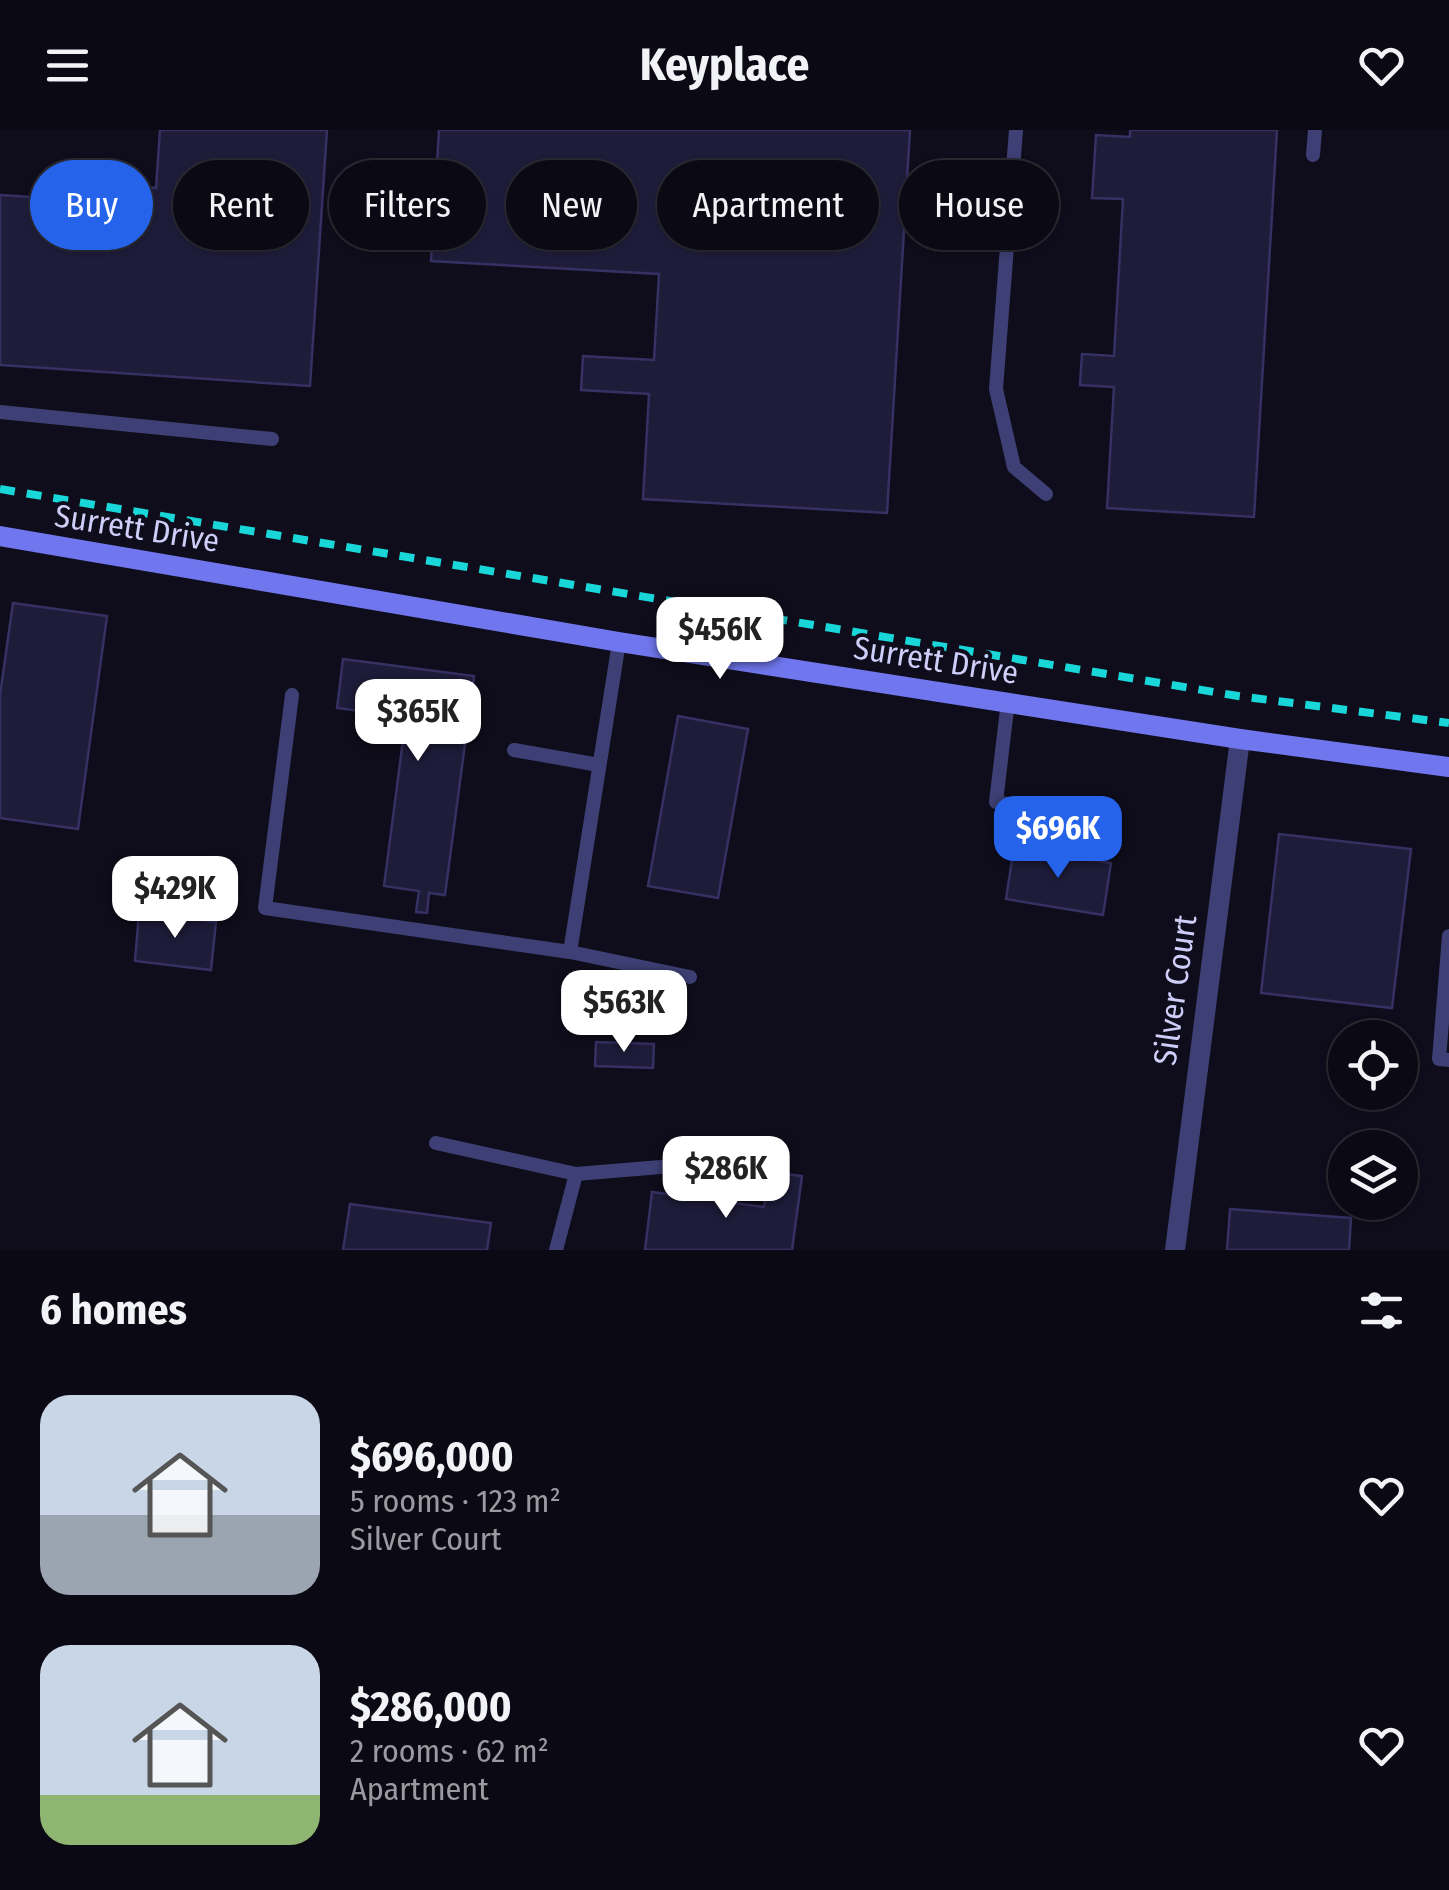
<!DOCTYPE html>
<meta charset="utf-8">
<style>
body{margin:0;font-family:"Fira Sans Condensed",sans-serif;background:#191822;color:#f1f3f6;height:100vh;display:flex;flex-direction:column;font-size:38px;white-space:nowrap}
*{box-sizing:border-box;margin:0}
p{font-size:32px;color:#9a9aa0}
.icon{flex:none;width:55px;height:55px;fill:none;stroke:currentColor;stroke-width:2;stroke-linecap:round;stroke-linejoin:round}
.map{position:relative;height:1120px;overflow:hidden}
.details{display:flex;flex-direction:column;background:#0b0a14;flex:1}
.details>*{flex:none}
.hud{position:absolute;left:30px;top:30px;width:1390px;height:90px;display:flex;gap:20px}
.buttons{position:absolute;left:1328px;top:890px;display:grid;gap:20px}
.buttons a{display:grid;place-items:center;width:90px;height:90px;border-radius:50%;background:#0b0a14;box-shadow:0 2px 8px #0004,0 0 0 2px #2b2b34;font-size:50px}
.price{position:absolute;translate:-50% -85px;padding:0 22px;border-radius:20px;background:#fff;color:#222;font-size:32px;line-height:65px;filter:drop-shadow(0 2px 5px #0008)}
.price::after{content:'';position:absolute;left:50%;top:60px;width:30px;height:22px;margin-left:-15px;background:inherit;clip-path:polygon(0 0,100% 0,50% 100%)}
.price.active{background:#2563eb;color:#fff}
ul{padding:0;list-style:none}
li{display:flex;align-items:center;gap:30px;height:250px;padding:0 40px}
li span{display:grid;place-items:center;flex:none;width:280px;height:200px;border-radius:30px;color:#555}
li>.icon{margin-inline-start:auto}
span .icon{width:120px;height:120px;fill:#fffc;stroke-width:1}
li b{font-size:42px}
h2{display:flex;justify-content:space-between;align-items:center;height:120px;padding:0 40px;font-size:42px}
.tag{padding:0 35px;border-radius:45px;background:#0b0a14;box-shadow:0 2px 8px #0004,0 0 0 2px #2b2b34;font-size:35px;line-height:90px}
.tag.active{background:#2563eb;color:#fff}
header{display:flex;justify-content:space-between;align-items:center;height:130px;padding:0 40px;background:#0b0a14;font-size:45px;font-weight:700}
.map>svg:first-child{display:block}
.building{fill:#1f1c3a;stroke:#363063;stroke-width:2.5}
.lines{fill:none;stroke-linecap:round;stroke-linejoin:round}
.lane{stroke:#3e4075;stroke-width:14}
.street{stroke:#3e4075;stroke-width:20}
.secondary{stroke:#7077ee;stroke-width:20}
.rail{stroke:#19d6d9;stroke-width:8;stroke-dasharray:15 12;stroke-linecap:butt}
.labels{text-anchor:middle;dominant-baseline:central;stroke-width:8;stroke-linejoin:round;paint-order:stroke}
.street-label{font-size:32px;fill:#cfcef9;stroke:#0f0d1b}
</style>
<header><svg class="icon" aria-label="menu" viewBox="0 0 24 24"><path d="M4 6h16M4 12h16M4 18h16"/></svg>Keyplace<svg class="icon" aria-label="heart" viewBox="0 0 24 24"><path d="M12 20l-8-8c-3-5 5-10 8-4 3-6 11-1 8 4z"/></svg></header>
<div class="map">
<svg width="1449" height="1120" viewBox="0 0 1449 1120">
<rect width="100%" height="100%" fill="#0f0d1b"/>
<path class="building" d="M160,0h167l-17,256 -310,-21v-170l77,5 2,-17 77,5z
M439,0h471l-23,383 -244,-14 6,-105 -68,-4 2,-34 71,4 5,-86 -228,-13z
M1130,0h147l-23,387 -147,-9 7,-121 -34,-2 2,-31 32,2 9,-157 -31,-1 4,-63 34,2z
M13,473l94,13 -29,213 -78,-11v-123z
M343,529l131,17 -29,219 -16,-2 -2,20 -11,-1 3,-21 -35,-5 22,-169 -69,-9z
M678,586l70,13 -30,169 -70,-12z
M1279,704l132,15 -19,159 -131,-15z
M1014,717l97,16 -8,52 -97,-16z
M139,783l77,9 -5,48 -76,-9z
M596,912l58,2 -1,24 -58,-2z
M769,1042l33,4 -10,74h-147l7,-58 112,15z
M350,1074l141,19 -4,27h-144z
M1230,1079l121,9 -2,32h-122z"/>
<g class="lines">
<path class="lane" d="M1016,0l-20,259 18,78 32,27
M1313,25l2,-25
M0,282l272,27
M292,565l-27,213 305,44 49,-310
M1008,571l-12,101 117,20
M514,620l85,15
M1449,806l-10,123 10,1
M570,822l120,25
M436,1013l140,31 -20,76
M576,1044l109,-9 41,5"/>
<path class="street" d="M1175,1120l65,-511"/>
<path class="secondary" d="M0,406l619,106 621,97 209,28"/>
<path class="rail" d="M0,359l1238,207 211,27"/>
</g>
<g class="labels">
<g class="street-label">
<text transform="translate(137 398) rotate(9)">Surrett Drive</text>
<text transform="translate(936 530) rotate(9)">Surrett Drive</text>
<text transform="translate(1175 860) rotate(-82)">Silver Court</text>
</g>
</g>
</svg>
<div class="buttons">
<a><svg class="icon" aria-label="locate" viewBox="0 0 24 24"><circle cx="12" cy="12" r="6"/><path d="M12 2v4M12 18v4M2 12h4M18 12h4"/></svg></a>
<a><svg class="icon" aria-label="layers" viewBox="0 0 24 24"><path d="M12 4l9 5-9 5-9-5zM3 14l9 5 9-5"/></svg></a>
</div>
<b class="price" style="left:720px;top:552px">$456K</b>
<b class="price" style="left:418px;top:634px">$365K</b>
<b class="price active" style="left:1058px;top:751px">$696K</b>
<b class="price" style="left:175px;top:811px">$429K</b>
<b class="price" style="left:624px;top:925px">$563K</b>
<b class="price" style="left:726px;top:1091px">$286K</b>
<div class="hud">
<a class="tag active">Buy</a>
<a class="tag">Rent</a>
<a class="tag">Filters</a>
<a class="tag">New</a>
<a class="tag">Apartment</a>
<a class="tag">House</a>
</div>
</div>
<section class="details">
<h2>6 homes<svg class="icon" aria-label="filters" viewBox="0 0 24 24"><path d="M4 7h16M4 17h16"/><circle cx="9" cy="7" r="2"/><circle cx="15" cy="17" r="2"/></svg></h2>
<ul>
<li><span style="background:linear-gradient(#c9d6e8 60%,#9aa5b1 0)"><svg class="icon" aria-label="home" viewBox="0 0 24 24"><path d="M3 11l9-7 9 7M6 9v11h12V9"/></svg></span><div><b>$696,000</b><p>5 rooms · 123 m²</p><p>Silver Court</p></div><svg class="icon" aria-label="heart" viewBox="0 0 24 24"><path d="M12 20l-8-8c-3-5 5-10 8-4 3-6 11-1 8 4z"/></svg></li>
<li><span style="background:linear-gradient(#c9d6e8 75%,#8fb573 0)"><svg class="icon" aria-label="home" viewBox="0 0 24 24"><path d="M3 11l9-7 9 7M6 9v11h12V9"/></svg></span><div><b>$286,000</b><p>2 rooms · 62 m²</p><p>Apartment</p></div><svg class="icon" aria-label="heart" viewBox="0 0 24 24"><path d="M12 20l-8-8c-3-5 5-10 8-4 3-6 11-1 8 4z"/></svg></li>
</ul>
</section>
